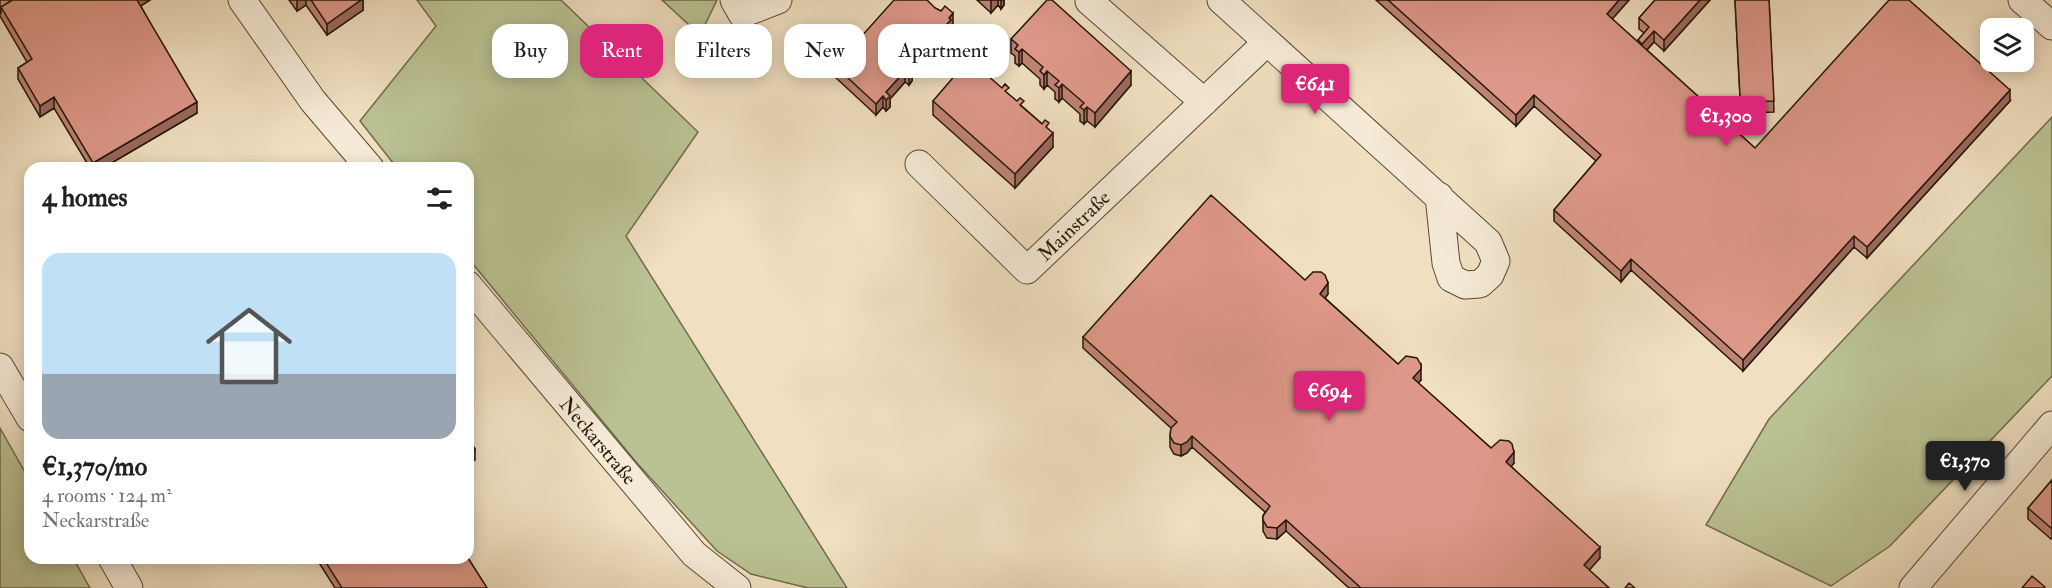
<!DOCTYPE html>
<meta charset="utf-8">
<style>
body{margin:0;font-family:"IM FELL Double Pica",serif;background:#f2f2f2;color:#202124;height:100vh;display:flex;flex-direction:column;font-size:22px;white-space:nowrap}
*{box-sizing:border-box;margin:0}
p{font-size:20px;color:#757577}
.icon{flex:none;width:33px;height:33px;fill:none;stroke:currentColor;stroke-width:2;stroke-linecap:round;stroke-linejoin:round}
.map{position:relative;flex:1;overflow:hidden}
.drawer{position:absolute;left:24px;top:162px;width:450px;height:402px;display:flex;flex-direction:column;background:#fff;border-radius:18px;box-shadow:0 3px 15px #0003}
.drawer>*{flex:none}
.guide{position:absolute;left:492px;top:24px;width:570px;height:54px;display:flex;gap:12px}
.controls{position:absolute;left:1980px;top:18px;display:grid;gap:12px}
.controls a{display:grid;place-items:center;width:54px;height:54px;border-radius:12px;background:#fff;box-shadow:0 3px 15px #0003;font-size:30px}
.price{position:absolute;translate:-50% -51px;padding:0 14px;border-radius:6px;background:#db2777;color:#fff;font-size:20px;line-height:39px;filter:drop-shadow(0 2px 3px #0008)}
.price::after{content:'';position:absolute;left:50%;top:36px;width:18px;height:14px;margin-left:-9px;background:inherit;clip-path:polygon(0 0,100% 0,50% 100%)}
.price.selected{background:#222;color:#fff}
ul{padding:0;list-style:none}
li{display:grid;align-content:center;gap:12px;height:318px;padding:0 18px}
li+li{border-top:2px solid #e0e0e0}
li span{display:grid;place-items:center;height:186px;border-radius:18px;color:#555}
li>.icon{margin-inline-start:auto}
span .icon{width:108px;height:108px;fill:#fffc;stroke-width:1}
li b{font-size:26px}
h2{display:flex;justify-content:space-between;align-items:center;height:72px;padding:0 18px;font-size:26px}
.tag{padding:0 21px;border-radius:18px;background:#fff;box-shadow:0 3px 15px #0003;font-size:21px;line-height:54px}
.tag.selected{background:#db2777;color:#fff}
.map>svg:first-child{display:block}
.green{fill:#bac192;stroke:#6e6c4c;stroke-width:1.5}
.lines{fill:none;stroke-linecap:round;stroke-linejoin:round}
.minor-casing{stroke:#564935;stroke-width:29}
.minor{stroke:#f5ead6;stroke-width:27}
.wall{fill:#bf8376;stroke:#231707;stroke-width:1.5}
.shaded-wall{fill:#9b6a60;stroke:#231707;stroke-width:1.5}
.building{fill:#de9889;stroke:#231707;stroke-width:1.5}
.labels{text-anchor:middle;dominant-baseline:central;stroke-width:5;stroke-linejoin:round;paint-order:stroke}
.street-label{font-size:20px;fill:#231707;stroke:#f5ead6}
</style>
<div class="map">
<svg width="2052" height="588" viewBox="0 0 2052 588">
<rect width="100%" height="100%" fill="#f0dfc0"/>
<filter id="stains"><feTurbulence type="fractalNoise" baseFrequency=".00333" numOctaves="4"/><feColorMatrix values="0 0 0 0 .2 0 0 0 0 .09 0 0 0 0 .02 0 0 0 .5 -.17"/></filter>
<radialGradient id="worn" r=".72"><stop offset=".6" stop-color="#630" stop-opacity="0"/><stop offset="1" stop-color="#630" stop-opacity=".3"/></radialGradient>
<path class="green" d="M417,0h144l137,132 -72,104 221,352h-39l-57,-14 -34,-23 -81,-89 -168,-204v-90h-71l-37,-47 76,-95z
M662,0h55l-17,35z
M2052,117v259l-162,170 -59,40 -125,-61 63,-106z
M0,428l30,53v77h43l17,30h-90z"/>
<g class="lines">
<defs>
<path id="minor" d="M242,0l71,101 57,67
M734,0l8,14 36,-14
M1221,0l267,242 8,19 -6,14 -10,9 -15,1 -14,-7 -5,-15 -7,-67
M2022,0l30,26
M1089,1l115,101
M919,164l108,106 240,-228
M468,285l226,269 43,34
M0,367l30,51
M112,558l17,30
M1913,588l139,-163"/>
</defs>
<use href="#minor" class="minor-casing"/>
<use href="#minor" class="minor"/>
</g>
<path class="wall" d="M0,0h150l-9,6 56,107 -94,55h-13l-36,-60 -14,9 -22,-38v-11l9,-6 -27,-46z
M289,0h74v10l-36,25 -21,-30 -9,6z
M977,0h27v5l-3,4 -3,-4 -7,8z
M1376,0h253l-17,19 26,23v-2l6,-7 -5,-4v-11l16,-18h55l-46,51 -10,-9 -7,8 75,68v-2l18,-19 -5,-97h34l5,112 -26,1 -14,16 21,19 255,-47 -143,157 -13,-11 -111,124 -112,-101 -10,12 -67,-61v-11l42,-49 -62,-55 -18,20z
M935,8l6,3 12,13 -2,2v5l-3,3v8l-4,3 -3,-3 -16,17v7l-3,4 -4,-3 -6,7v7l-3,4 -4,-3 -15,17v8l-4,4 -3,-4 -7,8 -41,-38v-11z
M1011,39l120,46 -36,42 -8,-6 -3,3 -4,-3v-7l-18,-16 -3,4 -4,-3v-7l-8,-7 -3,4 -4,-4v-6l-18,-16 -3,3 -4,-3v-7l-4,-3z
M983,72l66,58 4,17 -38,41 -82,-73v-14z
M1305,280l23,14 -3,4 73,66 23,16 -3,3 73,65 23,15 -3,3 89,92 -11,12 20,18h-260l-63,-57 -9,8 -10,-1 -4,-7v-15l2,-4 -73,-65 -5,6 -6,3 -7,-2 -4,-7v-11l1,-8 -88,-80v-11z
M2052,480v58l-1,1 -23,-20v-11z
M316,558h152l19,30h-152z"/>
<path class="shaded-wall" d="M136,0h14l-14,9z
M297,0h9v5l-9,6z
M361,0h2v10l-36,25v-11z
M991,0h7v5l-7,8z
M1001,0h3v5l-3,4z
M1619,0h10l-22,25v-11z
M1700,0h10l-46,51v-11z
M953,13v11l-2,2v5l-3,3v8l-4,3v-18l5,-9z
M941,31v11l-16,17v7l-3,4v-18z
M1654,31v11l-12,13v-11z
M1022,49v14l-3,3v-14z
M918,56v11l-6,7v7l-3,4v-18z
M905,71v11l-15,17v8l-4,4v-19z
M1047,71v14l-3,4v-14z
M1131,71v14l-36,42v-14z
M1062,84v14l-3,4v-14z
M2010,90v11l-143,157v-11z
M1534,95v11l-18,20v-11z
M883,96v11l-7,8v-11z
M54,97v11l-14,9v-11z
M197,102v11l-94,55h-10v-5z
M1748,102v11l-19,21v-11z
M1087,107v14l-3,3v-14z
M1053,133v14l-38,41v-14z
M1854,236v11l-111,124v-11z
M1631,259v11l-10,12v-11z
M1328,283v11l-8,11v-11z
M1421,365v15l-8,9v-11z
M1192,436v11l-5,6 -6,3v-11z
M475,449v11l-7,4v-11z
M1514,452v11l-8,10v-11z
M1286,520v11l-9,8v-11z
M1600,547v11l-16,18v-11z"/>
<path class="building" d="M0,0h10l1,1 -10,6v7l-1,-2z
M12,0h125l60,102 -104,61 -39,-66 -14,9 -22,-38 14,-9 -31,-52z
M311,0h50l-34,24z
M894,0h33l8,8 6,3 4,-5 8,7 -4,5 2,2 -7,7 4,4 -4,3 -3,-3 -19,21 3,3 -3,4 -4,-3 -9,11 3,3 -3,4 -4,-3 -19,21 4,4 -4,4 -3,-4 -7,8 -41,-38z
M1047,0h5l79,71 -36,42 -8,-6 -3,3 -4,-3 4,-4 -22,-19 -3,4 -4,-3 4,-4 -12,-10 -3,4 -4,-4 3,-4 -21,-18 -3,3 -4,-3 3,-4 -7,-6z
M1388,0h231l-12,14 148,134 134,-148h20l101,90 -143,157 -13,-11 -111,124 -112,-101 -10,12 -67,-61 47,-55 -67,-60 -18,20z
M1655,0h45l-36,40 -10,-9 -12,13 -4,-4 11,-13 -10,-9z
M1735,0h34l5,101 -26,1 -19,21 -7,-7 18,-20z
M969,59l7,6 4,-3 3,3 -3,4 22,19 3,-4 4,4 -4,3 12,10 3,-3 4,3 -4,4 22,19 3,-4 4,3 -3,4 7,6 -38,41 -82,-73z
M1211,195l94,85 8,-8h8l4,3 3,8 -8,11 78,70 8,-8 11,2 4,7v4l-8,9 78,70 9,-8 9,1 3,3 2,8 -8,10 94,85 -16,18 25,23h-248l-75,-68 -9,8 -10,-1 -4,-7v-4l7,-10 -78,-70 -5,6 -6,3 -7,-2 -4,-7 1,-8 6,-6 -94,-85z
M468,437l7,12 -7,4z
M2052,480v47l-1,1 -23,-20z
M323,558h145l19,30h-145z
M2032,576l13,11 -1,1h-22z
M1629,583l6,5h-10z"/>
<g class="labels">
<g class="street-label">
<text transform="translate(1074 226) rotate(-44)">Mainstraße</text>
<text transform="translate(598 441) rotate(50)">Neckarstraße</text>
</g>
</g>
<rect width="100%" height="100%" filter="url(#stains)"/>
<rect width="100%" height="100%" fill="url(#worn)"/>
</svg>
<div class="controls">
<a><svg class="icon" aria-label="layers" viewBox="0 0 24 24"><path d="M12 4l9 5-9 5-9-5zM3 14l9 5 9-5"/></svg></a>
</div>
<b class="price" style="left:1315px;top:115px">€641</b>
<b class="price" style="left:1726px;top:147px">€1,300</b>
<b class="price" style="left:1329px;top:422px">€694</b>
<b class="price selected" style="left:1965px;top:492px">€1,370</b>
<div class="guide">
<a class="tag">Buy</a>
<a class="tag selected">Rent</a>
<a class="tag">Filters</a>
<a class="tag">New</a>
<a class="tag">Apartment</a>
</div>
<section class="drawer">
<h2>4 homes<svg class="icon" aria-label="filters" viewBox="0 0 24 24"><path d="M4 7h16M4 17h16"/><circle cx="9" cy="7" r="2"/><circle cx="15" cy="17" r="2"/></svg></h2>
<ul>
<li><span style="background:linear-gradient(#bfe0f5 65%,#9aa5b1 0)"><svg class="icon" aria-label="home" viewBox="0 0 24 24"><path d="M3 11l9-7 9 7M6 9v11h12V9"/></svg></span><div><b>€1,370/mo</b><p>4 rooms · 124 m²</p><p>Neckarstraße</p></div></li>
</ul>
</section>
</div>
